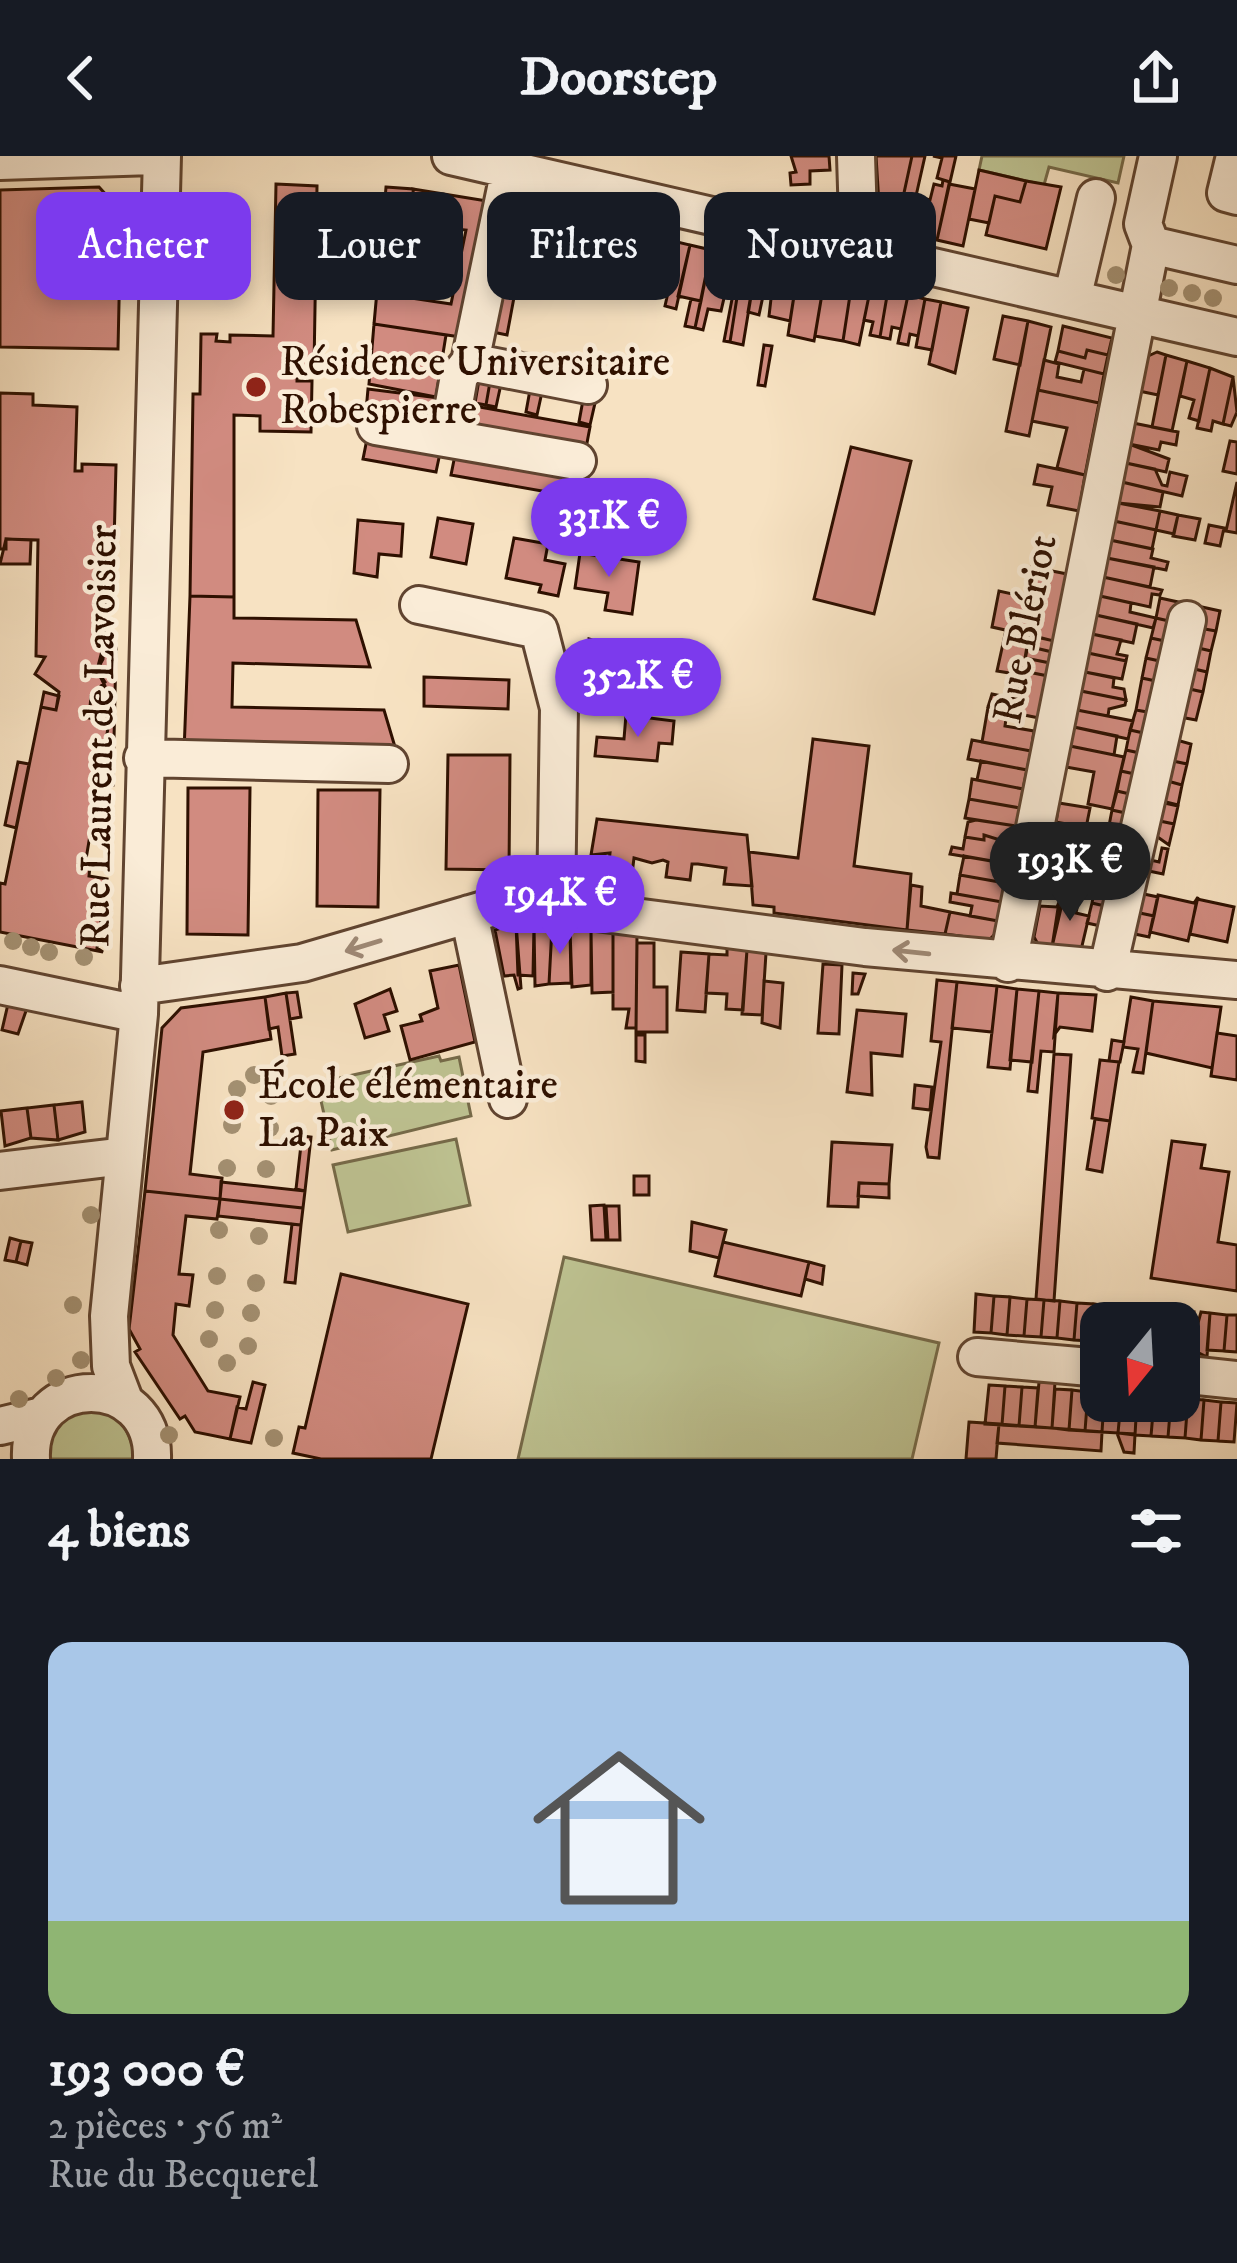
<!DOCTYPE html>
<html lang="fr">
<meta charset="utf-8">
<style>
body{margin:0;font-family:"IM FELL DW Pica",serif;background:#242831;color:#f1f3f6;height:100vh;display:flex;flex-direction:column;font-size:45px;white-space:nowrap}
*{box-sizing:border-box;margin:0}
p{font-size:39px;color:#9ea1a6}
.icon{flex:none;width:66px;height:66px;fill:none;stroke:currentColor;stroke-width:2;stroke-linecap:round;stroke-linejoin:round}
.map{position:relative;height:1303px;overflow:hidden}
.sheet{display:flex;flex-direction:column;background:#171b24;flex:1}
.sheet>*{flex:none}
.hud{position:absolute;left:36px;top:36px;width:1167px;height:108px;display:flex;gap:24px}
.needle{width:78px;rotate:198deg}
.controls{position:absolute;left:1080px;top:1146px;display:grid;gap:24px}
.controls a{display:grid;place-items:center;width:120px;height:120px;border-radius:24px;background:#171b24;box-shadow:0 6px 18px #0003;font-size:60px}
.price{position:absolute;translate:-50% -102px;padding:0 27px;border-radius:42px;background:#7c3aed;color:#fff;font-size:39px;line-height:78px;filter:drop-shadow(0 3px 6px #0008)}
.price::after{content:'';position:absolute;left:50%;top:72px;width:36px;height:27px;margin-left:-18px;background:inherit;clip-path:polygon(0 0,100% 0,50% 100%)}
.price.active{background:#222;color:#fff}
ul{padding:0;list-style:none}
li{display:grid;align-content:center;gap:24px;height:636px;padding:0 48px}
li+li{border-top:3px solid #363941}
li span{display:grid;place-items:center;height:372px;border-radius:24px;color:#555}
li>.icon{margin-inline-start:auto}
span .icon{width:216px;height:216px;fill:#fffc;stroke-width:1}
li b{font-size:51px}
h2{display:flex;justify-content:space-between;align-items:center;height:144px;padding:0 48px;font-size:51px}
.pill{padding:0 42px;border-radius:24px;background:#171b24;box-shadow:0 6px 18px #0003;font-size:42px;line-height:108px}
.pill.active{background:#7c3aed;color:#fff}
header{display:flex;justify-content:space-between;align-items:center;height:156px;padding:0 48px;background:#171b24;font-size:54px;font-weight:700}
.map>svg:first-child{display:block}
.green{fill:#bec392;stroke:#766a49;stroke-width:3}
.building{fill:#d18b80;stroke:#2e1000;stroke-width:3}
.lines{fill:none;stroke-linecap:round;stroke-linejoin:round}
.minor-casing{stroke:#604430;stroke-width:42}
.minor{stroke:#faecd7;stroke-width:36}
.tree{fill:#a49173}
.oneway{stroke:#9e8976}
.poi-dot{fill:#8f2418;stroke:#faecd7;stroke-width:4.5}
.labels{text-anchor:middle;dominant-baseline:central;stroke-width:9;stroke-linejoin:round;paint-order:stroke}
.poi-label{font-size:42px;fill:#2e1000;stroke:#faecd7;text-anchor:start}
.street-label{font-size:42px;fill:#2e1000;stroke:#faecd7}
</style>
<header><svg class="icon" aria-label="back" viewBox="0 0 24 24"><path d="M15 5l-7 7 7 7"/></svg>Doorstep<svg class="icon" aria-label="share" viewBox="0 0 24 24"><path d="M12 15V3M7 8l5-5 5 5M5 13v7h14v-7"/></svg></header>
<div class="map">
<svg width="1237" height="1303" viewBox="0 0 1237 1303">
<rect width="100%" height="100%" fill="#f7e2c2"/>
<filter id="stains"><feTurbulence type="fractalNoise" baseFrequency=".00167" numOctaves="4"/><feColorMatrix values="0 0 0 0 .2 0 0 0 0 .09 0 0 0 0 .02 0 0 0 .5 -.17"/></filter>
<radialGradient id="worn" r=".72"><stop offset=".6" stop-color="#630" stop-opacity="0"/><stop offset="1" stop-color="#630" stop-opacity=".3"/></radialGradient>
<path class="green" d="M982,0h142l-6,27 -69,-16 -5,18 -65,-15z
M439,900l2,5 18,-4 12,59 -139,34 -15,-67z
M456,983l14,66 -122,27 -15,-67z
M564,1101l375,86 -27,116h-394z
M80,1251c37,6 49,15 55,52h-92l6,-30z"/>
<path class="building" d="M791,0h38l1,14 -20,1v13l-19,1 -1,-12 6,-1z
M876,0h36l-8,37 12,3 -8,37 -22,-5 -6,-8z
M912,0h13l-9,40 -12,-3z
M933,0h23l-6,26 -13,-4 5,-20z
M979,14l47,11 -6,21 -25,-6 -6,27 -20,-4z
M943,24l7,2 -13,58 -29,-7 8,-37 14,4 4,-16 8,2z
M1026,25l35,6 -15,62 -60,-14 9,-39 25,6z
M276,28l41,2 -3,183h-17v12h15l-1,51 -51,-1v-15l-26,-1v182l-44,-1 3,-202h7l1,-60h16l-1,7 14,1v-7l43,1z
M949,28l26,5 -12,57 -26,-6z
M99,31l22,24 -3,138 -118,-2v-157z
M386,31l27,2 2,36 -17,-2 -1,19 -15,-6z
M413,33l80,13 -26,136 -93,-14 8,-88 15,6 -6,53 60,9 15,-74 -51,-5z
M349,66l30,3 -2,24 -30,-2z
M517,71l61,15 -13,52 -28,-7 5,-17 -15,-4 2,-10 -18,-5z
M646,79l23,5 -7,33 -23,-4z
M669,84l21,5 -14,64 -11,-3 2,-9 -8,-2z
M690,89l21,5 -10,51 -23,-5z
M711,94l23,5 -13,56 -13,-2 -5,21 -8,-2z
M734,99l23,5 -14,85 -13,-3 8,-51 -12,-2z
M757,104l18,4 -3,18h5l-3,16 -11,-2 -4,19 -11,-3z
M775,108l23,6 -8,51 -21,-5z
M639,113l23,4 -3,22 -24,-5z
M798,114l27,6 -11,65 -26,-6z
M825,120l27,6 -9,59 -28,-5z
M852,126l19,4 -12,59 -16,-4z
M871,130l17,4 -8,47 -10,-2 3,-13 -9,-2z
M497,133l18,3 -8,43 -19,-4z
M726,133l12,2 -8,51 -6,-1 9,-47z
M888,134l20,5 -7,34 -9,-2 -2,12 -10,-2z
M908,139l17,4 -7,37 -8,-2 -2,11 -10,-2z
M691,143l10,2 -6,27 -10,-2z
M925,143l16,3 -9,48 -16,-3z
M941,146l27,6 -13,65 -26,-9z
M1003,160l25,5 -8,44 -26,-6z
M1028,165l23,6 -22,109 -23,-5z
M374,168l72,11 -10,62 -67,-13z
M1063,170l49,12 -4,17 -21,-5 -2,8 -27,-7z
M764,189l8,1 -7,40 -7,-1z
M1087,194l21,5 -4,19 -49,-12 3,-11 27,7z
M1157,196l9,3 -8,40 -19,-4 7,-34z
M1166,199l21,6 -15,70 -20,-4z
M1044,204l15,4 -2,13 24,5 3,-13 20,5 -5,29 -61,-13z
M1187,205l23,7 -11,53 -10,-3 5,-18 -14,-4z
M1210,212l23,9 -10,47 -10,-3 -2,10 -14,-3z
M1233,221l4,35 -6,14 -8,-2z
M479,224l11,2 -4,23 -11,-2z
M490,226l11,2 -5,23 -10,-2z
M368,233l71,9 -3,22 -70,-9z
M530,234l12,2 -5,23 -11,-3z
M1038,234l61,13 -14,72 -28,-7 10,-40 -35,-7z
M0,237l33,1v11l44,2 -2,64h7v-7l34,1 -3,120h-7l-3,74 -6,11 8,12 -14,14 -2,22 20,4 -24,143 5,1 -1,10 18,3 -10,69 6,4 -103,-20v-49l5,1 36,-177 15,3 3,-18 -24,-18 10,-17 -9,-1 2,-116 -32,-1v10h-6z
M583,244l12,3 -5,22 -11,-3z
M463,248l127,23 -4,21 -127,-24z
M1133,267l45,9 -2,13 -15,-3 -2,8 -30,-6z
M367,283l73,14 -4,19 -73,-13z
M1230,285l7,1v32l-14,-3z
M1129,288l40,15 -3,13 -40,-9z
M851,291l60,14 -37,153 -60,-15z
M455,299l125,23 -4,19 -125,-22z
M1126,307l29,6 7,16 5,1 3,-14 17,4 -5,20 -60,-14z
M1038,309l47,10 -6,36 -31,-6 4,-18 -18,-3z
M1122,326l41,10 -3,15 -42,-4z
M1237,326v51l-11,-2z
M1118,347l42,8 -4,19 -42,-9z
M1160,355l18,4 -4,19 -18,-4z
M1178,359l22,4 -5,21 -22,-4z
M438,362l35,6 -7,40 -35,-7z
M358,364l45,4 -2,32 -22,-2 -2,23 -23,-4z
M1114,365l42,9 -4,19 -42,-9z
M1209,369l15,3 -4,18 -15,-3z
M514,382l34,6 -3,16 20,4 -7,32 -19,-4 2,-7 -35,-7z
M6,383l25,1 -1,24h-30z
M1110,384l43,9 -2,9 17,4 -2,8 -59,-12z
M580,397l59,9 -7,52 -27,-4 3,-17 -33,-5z
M1107,402l47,9 -4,20 -47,-10z
M1032,411l35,7 -13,67 -62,-14 7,-36 27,6z
M1103,421l59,13 -2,5 -8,-1 -2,13 -50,-11z
M190,440l44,1v21l122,2 14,47 -137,-4 -1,44 152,3 14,47 -214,-5z
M1100,440l31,7 -1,9 26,6 -3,10 -57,-13z
M1160,442l18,4 -5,20 -17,-4z
M1202,451l18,4 -4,20 -17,-3z
M1096,459l41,9 -4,19 -41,-9z
M1156,462l17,4 -4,20 -18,-4z
M1199,472l17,3 -5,20 -17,-4z
M1006,474l24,5 -8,40 -25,-4z
M1092,478l29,6 -4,14 10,2 -1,5 -38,-8z
M1030,479l24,6 -2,11 -25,-6z
M1151,482l18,4 -5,20 -18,-4z
M589,483l60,18 -4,21 -12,-3 -4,16 -43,-9z
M1027,490l25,6 -2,11 -25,-5z
M103,491l13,1 -3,137 -14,-1 10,-62 -20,-4 2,-22 14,-10 -8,-16z
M1194,491l17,4 -4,21 -17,-4z
M1088,497l38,8 -4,18 -37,-7z
M1025,502l25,5 -2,13 -25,-5z
M1146,502l18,4 -4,20 -18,-4z
M1190,512l17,4 -4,20 -18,-4z
M1023,515l25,5 -9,42 -25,-5z
M1085,516l29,6 -1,9 11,2 2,11 -45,-9z
M424,521l85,3 -1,29 -84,-3z
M1142,522l18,4 -7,31 -17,-3z
M1185,532l18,4 -7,28 -16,-3z
M1081,535l45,9 -1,5 -16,4 -1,7 -31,-6z
M44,536l15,4 -3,14 -15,-3z
M992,538l25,5 -3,14 -26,-6z
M988,551l19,4 -2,15 29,5 -3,20 -49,-9z
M1077,554l56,11 -5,18 -54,-12z
M1136,554l17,3 -5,21 -18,-4z
M626,559l48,6 -2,23 -13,-1 -2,18 -62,-5 2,-19 27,2z
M1074,571l43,9 -3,19 -44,-9z
M1130,574l18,4 -4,20 -18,-4z
M813,583l56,7 -15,120 57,8 -4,56 -133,-17v-6l-21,-2 -4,-53 49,6z
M1173,583l18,5 -4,20 -19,-4z
M972,584l59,11 -4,19 -59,-11z
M1070,590l54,11 -12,52 -24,-5 6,-32 -28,-5z
M1126,594l18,4 -5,21 -18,-4z
M448,599h62l-1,115 -63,-1z
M1168,604l19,4 -5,21 -18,-5z
M981,605l46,9 -4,19 -46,-9z
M18,606l11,2 -13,64 -11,-3z
M1121,615l18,4 -5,20 -17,-4z
M972,623l51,10 -3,19 -51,-9z
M1164,624l18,5 -4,20 -16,-4z
M188,632h62l-2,147 -61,-1z
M318,634h62l-2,117 -61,-1z
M1117,635l17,4 -4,19 -18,-4z
M969,643l51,9 -4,18 -51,-8z
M1160,646l18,4 -4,18 -19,-4z
M1059,647l31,5 -4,20 -30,-6z
M1112,654l18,4 -4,21 -18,-4z
M597,663l150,16 5,51 -28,-2 2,-16 -28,-4h-6l-2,16 -24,-3 2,-15 -5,-2 -11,3 -18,-5 -2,16 -24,-3 2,-18 -19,2z
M976,664l40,6 -3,18 -29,-9v5l-19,-3 3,-15z
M1155,664l19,4 -5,21 -17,-12z
M1056,666l52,10 -7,29 -13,-3 3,-11 -39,-8z
M1108,675l18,4 -8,32 -17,-4z
M984,679l29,9 -4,20 -59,-10 2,-7 11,2 2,-12 19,3z
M1052,683l29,6 -5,38 -30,-10z
M1162,692l6,1 -5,25 -19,-4 2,-11 13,3z
M964,700l45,8 -4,19 -45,-8z
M517,705h17l-1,18h-17z
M1101,707l17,4 -4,19 -18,-4z
M1046,717l22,5 -2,9 -22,-3z
M960,719l45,8 -3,19 -45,-8z
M1096,726l18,4 -5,21 -17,-4z
M911,729l11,2 -1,19 29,6 -5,22 -38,-4z
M1065,735l15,3 -4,19 13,3 -8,34 -29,-3z
M951,737l51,9 -4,19 -28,-5 2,-10 -22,-4z
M1139,737l19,4 -4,19 -19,-4z
M1158,739l36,8 4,-6 -10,44 -38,-9z
M1197,743l37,8 -7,35 -37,-8z
M1059,746l-7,45 -13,-1 -5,-9 6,-31 17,1z
M1092,747l17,4 -4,20 -18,-4z
M950,756l48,9 -2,12 -7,7 -44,-6z
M1135,756l19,4 -5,21 -19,-4z
M516,767l5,65 -3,1 -4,-14 -10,1 -9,-46z
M516,767l18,2 -1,51 -15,-1z
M534,769l18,2 -3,57 -14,2z
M552,771l18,2 1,54 -22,1z
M570,773l21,1v55l-19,2z
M591,774l22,2v60l-21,1z
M613,776l24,3 -1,93h-10l3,-19h-16z
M637,787h17v44h13v45h-31z
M727,792l20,2 -4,60 -17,-1 1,-15 -21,-1 3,-39 18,1z
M747,794l19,3 -4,62 -20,-1z
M681,796l28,2 -4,58 -28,-2z
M823,808l19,1 -3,69 -21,-1z
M459,809l16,77 -65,18 -9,-34 21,-5 -2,-6 18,-7 -8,-37z
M853,817l12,1 -7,20h-6z
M937,824l20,2 -18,176 -11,-1 -2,-10 15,-105 -10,-1z
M764,825l19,2 -3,45 -18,-5z
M957,826l40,4 -5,46 -40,-4z
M997,830l20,3 -7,80 -22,-2z
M390,833l7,22 -13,4 5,16 -24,7 -10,-34z
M1017,833l22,2 -7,71 -22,-2z
M1039,835l19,2 -4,59 -13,-1 -4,41 -9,-1z
M297,836l4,25 -11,2 -4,-26z
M286,837l9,61 -13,2 -4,-29 -9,2 -4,-32z
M1058,837l38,2 -4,36 -32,-4 -6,8z
M265,841l6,42 -68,13 -13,122 32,4 -2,21 -75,-8 17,-163 19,-20z
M1131,841l22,4 -10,72 -10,-1 5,-23 -15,-2z
M1153,845l68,6 -9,61 -66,-15z
M8,848l19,4 -9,26 -16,-4z
M857,854l49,4 -4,42 -31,-3 1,42 -25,-3z
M1217,877l20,3v44l-26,-4z
M636,879h9v27l-9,-1z
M1112,884l12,2 -4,20 -11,-1z
M1054,898l17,1 -17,246 -18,-2z
M1100,904l19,2 -9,59 -18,-3z
M915,929l17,2 -2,23 -17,-2z
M82,946l3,30 -27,8 -4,-35z
M54,949l4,35 -27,-2 -4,-30z
M27,952l4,30 -26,8 -4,-35z
M1095,963l15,2 -8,51 -15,-3z
M302,980l9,1 -6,54 -9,-2z
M1172,985l33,4 -4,23 28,4 -11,70 19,3v46l-86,-13z
M832,986l60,3 -3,39 -30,-1 -1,24 -30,-1z
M634,1020h15v19h-15z
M221,1026l84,9 -2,17 -83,-9z
M859,1027l30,1v14l-31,-2z
M145,1035l75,8 -3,20 -31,-3 -7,58 14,1 -4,31 -13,-2 -3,31 35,56 32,6 -10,42 -35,-7 -10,-16 -5,3 -45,-67 5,-3 -11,-20z
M220,1043l83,9 -2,17 -83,-9z
M604,1049l2,35h-14l-2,-34z
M606,1050h13l1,34h-12z
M692,1066l34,8 -7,28 -29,-7z
M292,1068l9,1 -6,58 -10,-1z
M10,1082l11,3 -5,21 -11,-2z
M21,1085l11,2 -5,22 -11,-3z
M723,1086l86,20 -8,34 -86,-20z
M809,1106l15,4 -2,18 -17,-5z
M341,1118l127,30 -37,155h-110l-28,-6 6,-26 6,1z
M976,1138l18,2 -3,37 -17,-1z
M994,1140l16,1 -3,38 -16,-2z
M1010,1141l17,2 -3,37 -17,-1z
M1027,1143l17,1 -3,37 -17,-1z
M1044,1144l16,1 -3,37 -16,-1z
M1060,1145l17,2 -3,37 -17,-2z
M1077,1147l17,1 -3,37 -17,-1z
M1094,1148l16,2 -1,17h-8v19l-10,-1z
M1110,1150l17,1 -1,16h-17z
M1127,1151l33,3 -1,13h-33z
M1177,1155l17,1 -3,37 -12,-1z
M1201,1156l9,1 -3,44 -16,-8z
M1210,1157l17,2 -3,36 -17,-1z
M1227,1159h10v37l-13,-1z
M253,1226l12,3 -14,58 -21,-4 7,-32 9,2z
M1039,1226h16l-3,46 -17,-1z
M989,1229l16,1 -3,39 -17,-1z
M1005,1230l17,1 -3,39 -17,-1z
M1022,1231l16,1 -3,39 -16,-1z
M1055,1233l17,1 -3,40 -17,-2z
M1072,1234l16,2 -3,39 -16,-1z
M1088,1236l13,1 3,8 -2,31 -17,-1z
M1188,1243l-3,39 -17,-1 3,-36z
M1188,1243l16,1 -3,40 -16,-2z
M1204,1244l17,2 -3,39 -17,-1z
M1104,1245h17l-3,32 -16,-1z
M1121,1245h16l-2,34 -17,-2z
M1137,1245h17l-3,35 -16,-1z
M1154,1245h17l-3,36 -17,-1z
M1221,1246l16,1 -3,39 -16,-1z
M969,1266l30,2 -3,35h-30z
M999,1268l103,8 -1,19 -104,-8z
M1117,1277l18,1 -1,19 -10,-1z"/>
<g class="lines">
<defs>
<path id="minor" d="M451,0l786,181
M856,0l3,95
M1235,0l-9,37 11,3
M0,5l153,-5
M1151,89l86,20
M1072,143l24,-101
M470,206l118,23
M376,270l201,35
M448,282l11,-62 11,-14 40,-193
M419,449l120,25 20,78 -3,197
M143,602l246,6
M469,758l39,185
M1008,807l143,-718 -8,-21 15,-68
M1107,816l80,-352
M0,829l139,29
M139,830l163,-23 199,-58 26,-2 338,44 372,33
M0,1015l125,-15
M977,1201l124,11
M1179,1218l58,6
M124,1244l-13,-34 -2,-50 30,-302 23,-858
M0,1270l42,-10
M31,1303c-4,-88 124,-88 121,0"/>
</defs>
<use href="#minor" class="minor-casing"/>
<use href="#minor" class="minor"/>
</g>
<g class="tree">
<circle cx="1116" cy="119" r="9"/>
<circle cx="1169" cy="132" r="9"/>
<circle cx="1192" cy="137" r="9"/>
<circle cx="1213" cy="142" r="9"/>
<circle cx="13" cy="785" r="9"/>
<circle cx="31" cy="791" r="9"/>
<circle cx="49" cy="796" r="9"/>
<circle cx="84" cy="801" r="9"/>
<circle cx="254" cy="919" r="9"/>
<circle cx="237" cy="933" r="9"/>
<circle cx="271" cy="940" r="9"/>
<circle cx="232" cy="969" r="9"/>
<circle cx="270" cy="972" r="9"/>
<circle cx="227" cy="1012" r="9"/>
<circle cx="266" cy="1013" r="9"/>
<circle cx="91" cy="1059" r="9"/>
<circle cx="219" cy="1074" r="9"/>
<circle cx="259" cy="1080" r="9"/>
<circle cx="217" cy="1120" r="9"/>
<circle cx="256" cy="1127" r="9"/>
<circle cx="73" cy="1149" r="9"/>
<circle cx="215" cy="1154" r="9"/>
<circle cx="251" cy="1157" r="9"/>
<circle cx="209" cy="1183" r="9"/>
<circle cx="248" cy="1190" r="9"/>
<circle cx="81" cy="1204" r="9"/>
<circle cx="227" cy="1207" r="9"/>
<circle cx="56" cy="1222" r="9"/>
<circle cx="19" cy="1243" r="9"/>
<circle cx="169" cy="1279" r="9"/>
<circle cx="274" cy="1282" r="9"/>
</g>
<defs><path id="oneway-shaft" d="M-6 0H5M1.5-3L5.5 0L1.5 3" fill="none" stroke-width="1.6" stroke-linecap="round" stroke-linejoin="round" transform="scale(3)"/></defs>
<g class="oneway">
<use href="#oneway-shaft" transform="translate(363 790) rotate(163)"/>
<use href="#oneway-shaft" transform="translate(911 796) rotate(-174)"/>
</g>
<g class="poi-dot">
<circle cx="256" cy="231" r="12"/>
<circle cx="234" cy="954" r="12"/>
</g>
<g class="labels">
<g class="poi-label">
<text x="280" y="207">Résidence Universitaire<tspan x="280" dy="48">Robespierre</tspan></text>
<text x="258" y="930">École élémentaire<tspan x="258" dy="48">La Paix</tspan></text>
</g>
<g class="street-label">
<text transform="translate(1026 473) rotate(-79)">Rue Blériot</text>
<text transform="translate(100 580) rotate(-89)">Rue Laurent de Lavoisier</text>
</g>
</g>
<rect width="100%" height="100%" filter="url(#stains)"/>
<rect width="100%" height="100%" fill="url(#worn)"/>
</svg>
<div class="controls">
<a><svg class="needle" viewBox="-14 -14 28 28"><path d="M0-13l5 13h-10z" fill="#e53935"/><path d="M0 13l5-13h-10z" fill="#9ea1a6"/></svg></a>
</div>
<b class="price" style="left:609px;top:424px">331K €</b>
<b class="price" style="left:638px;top:584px">352K €</b>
<b class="price active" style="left:1070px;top:768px">193K €</b>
<b class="price" style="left:560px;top:801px">194K €</b>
<div class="hud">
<a class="pill active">Acheter</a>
<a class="pill">Louer</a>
<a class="pill">Filtres</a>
<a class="pill">Nouveau</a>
</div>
</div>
<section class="sheet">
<h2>4 biens<svg class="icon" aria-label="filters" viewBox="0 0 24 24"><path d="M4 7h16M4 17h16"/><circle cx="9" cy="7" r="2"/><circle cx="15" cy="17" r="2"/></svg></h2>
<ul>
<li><span style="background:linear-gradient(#a9c7e8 75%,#8fb573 0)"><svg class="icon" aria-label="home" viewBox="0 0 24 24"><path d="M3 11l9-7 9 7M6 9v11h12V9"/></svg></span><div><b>193 000 €</b><p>2 pièces · 56 m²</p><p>Rue du Becquerel</p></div></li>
</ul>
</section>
